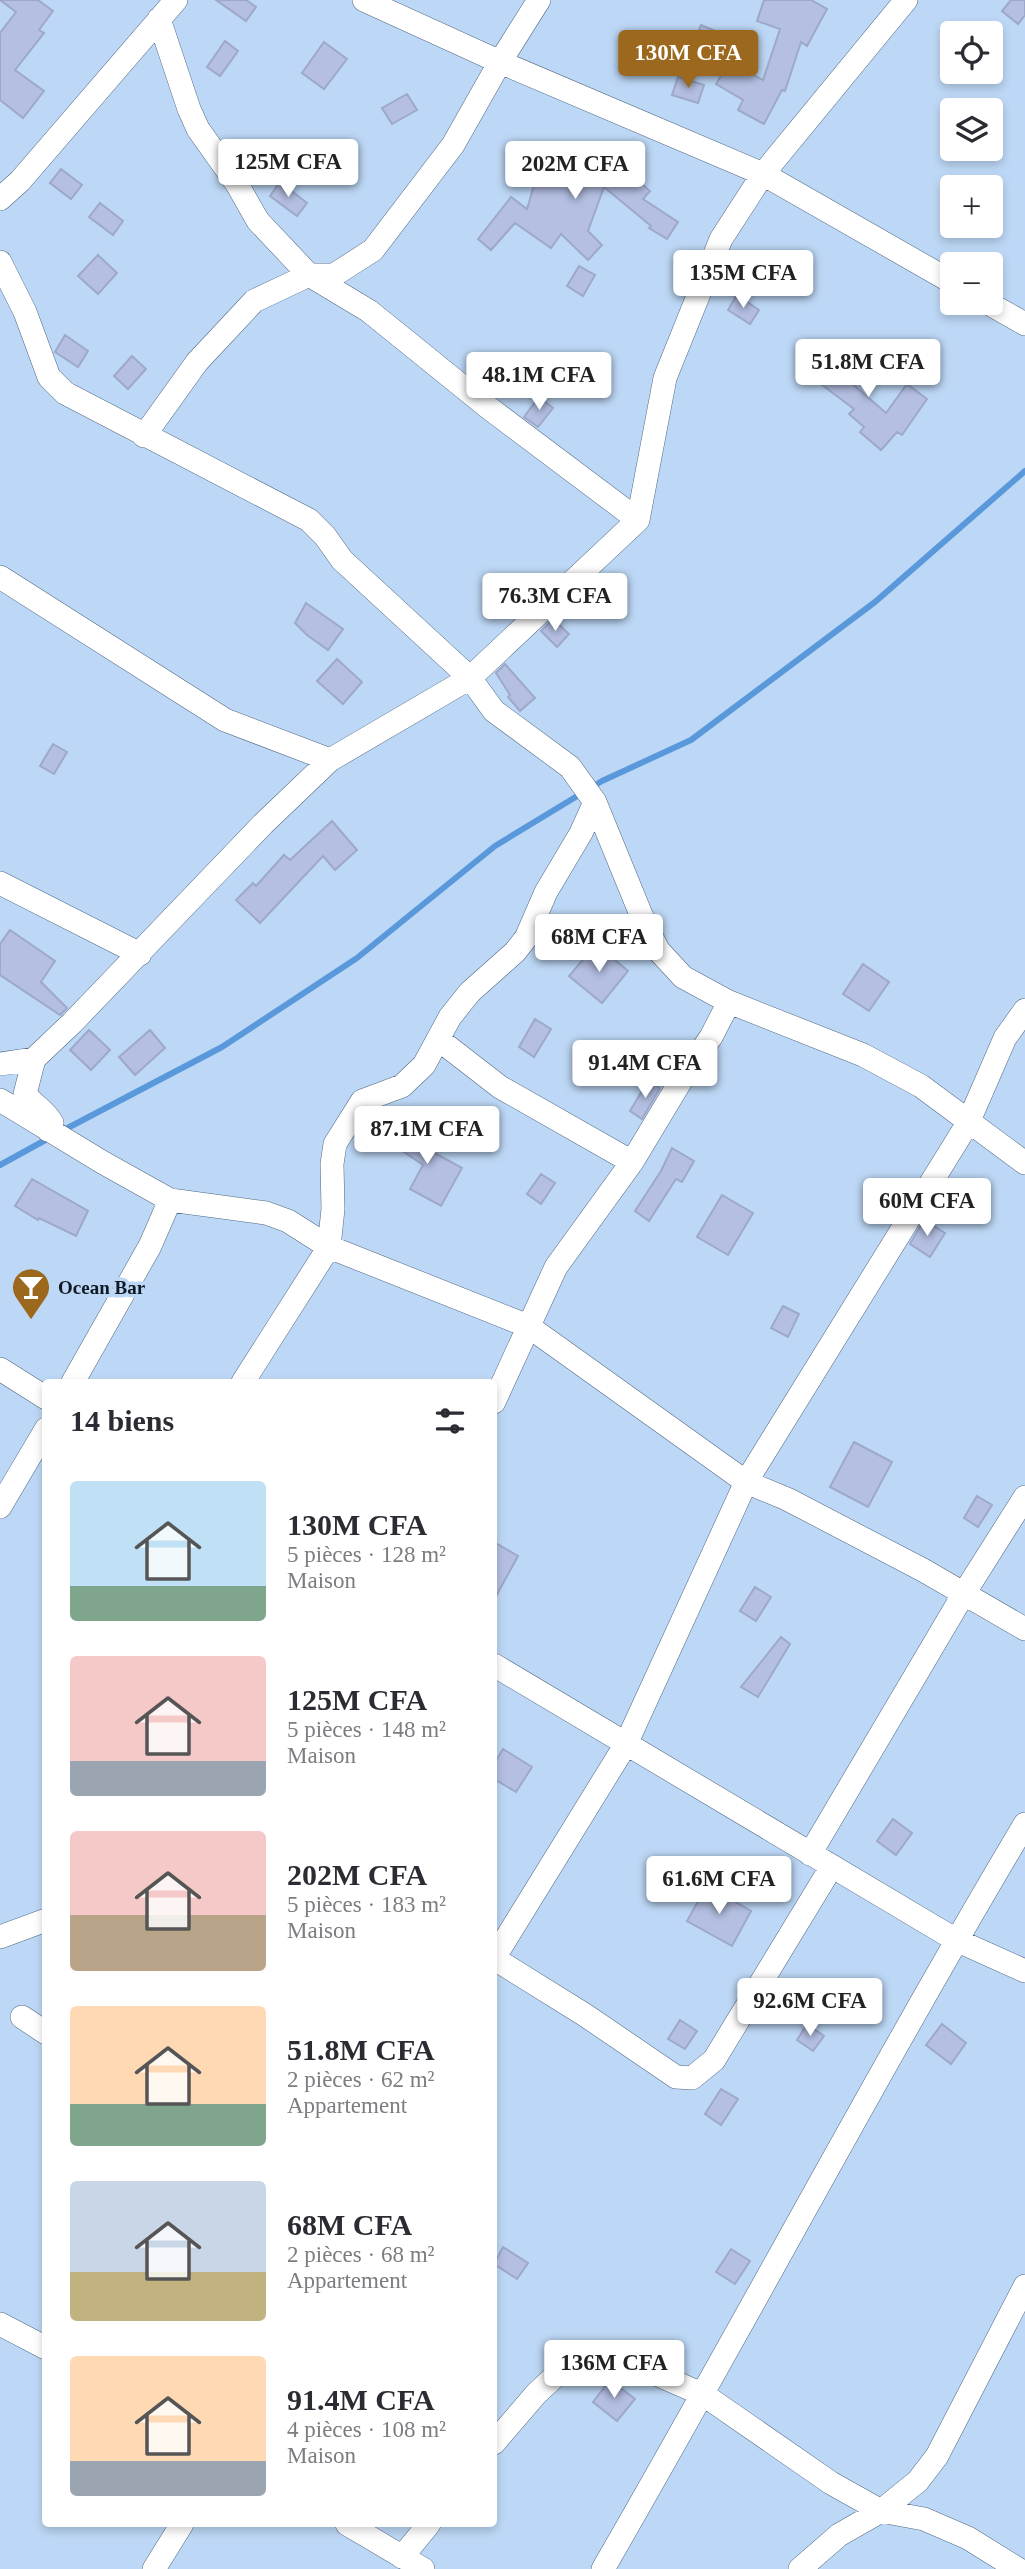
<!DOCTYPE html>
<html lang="fr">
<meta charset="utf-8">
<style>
body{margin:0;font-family:Georgia,serif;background:#f2f2f3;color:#2b2b33;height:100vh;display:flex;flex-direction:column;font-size:26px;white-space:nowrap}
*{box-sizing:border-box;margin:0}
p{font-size:23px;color:#7c7c81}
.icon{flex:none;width:38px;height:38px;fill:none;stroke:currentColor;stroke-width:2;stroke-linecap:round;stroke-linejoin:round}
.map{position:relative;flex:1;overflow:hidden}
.details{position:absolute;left:42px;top:1379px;width:455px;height:1148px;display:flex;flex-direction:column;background:#fff;border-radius:7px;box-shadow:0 4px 10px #0003}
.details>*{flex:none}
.controls{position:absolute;left:940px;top:21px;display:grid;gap:14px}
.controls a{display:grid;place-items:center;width:63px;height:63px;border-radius:7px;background:#fff;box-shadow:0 4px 10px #0003;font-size:35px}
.price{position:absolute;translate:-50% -60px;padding:0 16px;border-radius:7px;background:#fff;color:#222;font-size:23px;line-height:46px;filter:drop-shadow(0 2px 4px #0008)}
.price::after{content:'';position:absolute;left:50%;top:42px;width:21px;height:16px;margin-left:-10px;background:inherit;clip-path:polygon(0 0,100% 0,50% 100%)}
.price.selected{background:#9b681e;color:#fff}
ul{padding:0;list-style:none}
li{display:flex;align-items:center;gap:21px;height:175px;padding:0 28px}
li span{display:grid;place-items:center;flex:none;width:196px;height:140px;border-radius:7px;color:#555}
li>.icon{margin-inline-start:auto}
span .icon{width:84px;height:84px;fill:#fffc;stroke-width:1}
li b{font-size:30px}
h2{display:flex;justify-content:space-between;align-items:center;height:84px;padding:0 28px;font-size:30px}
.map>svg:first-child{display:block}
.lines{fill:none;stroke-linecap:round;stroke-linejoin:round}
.stream{stroke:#5998da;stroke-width:6}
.building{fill:#b4bfe2;stroke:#9da8ca;stroke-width:2}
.minor-casing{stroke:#506781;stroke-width:24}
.minor{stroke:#fff;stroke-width:23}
.labels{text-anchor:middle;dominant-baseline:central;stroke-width:7;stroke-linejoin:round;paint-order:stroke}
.poi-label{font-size:19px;font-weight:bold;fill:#101924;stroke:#bdd8f6;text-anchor:start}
</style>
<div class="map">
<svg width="1025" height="2569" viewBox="0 0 1025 2569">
<rect width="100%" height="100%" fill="#bdd8f6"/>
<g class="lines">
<path class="stream" d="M60,1132l162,-85 135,-89 138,-112 107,-65 89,-41 184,-138 150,-131
M0,1165l51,-28"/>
</g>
<path class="building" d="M0,0h38l15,11 -14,19 5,3 -29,37 29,21 -21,27 -23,-18v-67l16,-21z
M216,0h30l10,7 -10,14z
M764,0h47l16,9 -20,37 -6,-4 -16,49 -3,-1 -18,34 -26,-14 5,-10 -27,-16 14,-23 33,19 17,-51 -23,-8z
M1011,0h14v15l-7,9 -16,-13z
M701,25l38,16 -7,15 -37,-16z
M225,41l13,10 -18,25 -13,-9z
M324,42l23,17 -23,30 -22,-16z
M678,77l26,8 -6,18 -26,-8z
M407,94l10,16 -25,14 -10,-16z
M546,144l48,14 1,-14 55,47 -7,8 35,23 -11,17 -18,-11 2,-2 -47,-39 -16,44 14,14 -14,15 -27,-26 -10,14 -36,-25 -24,27 -13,-11 33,-42 16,12z
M61,169l21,16 -11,14 -21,-16z
M280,182l27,21 -10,13 -27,-20z
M100,203l23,18 -10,14 -24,-18z
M98,255l19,18 -19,21 -20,-18z
M579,266l16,9 -12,21 -16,-10z
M737,295l22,15 -9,14 -22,-14z
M65,335l23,16 -10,16 -23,-15z
M843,341l21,16 -17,22 39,34 21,-29 20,15 -25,36 -5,-3 -16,18 -21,-18 4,-5 -15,-13 5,-5 -41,-31z
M132,356l14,13 -18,20 -14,-13z
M539,397l14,11 -15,19 -14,-10z
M306,603l37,26 -15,21 -21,-15 -12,-12z
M553,619l16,15 -12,13 -16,-16z
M337,659l25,23 -19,22 -26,-23z
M505,664l30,34 -15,13 -12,-14 2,-2 -14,-22z
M53,744l14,8 -13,22 -14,-8z
M332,821l25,29 -22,20 -12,-14 -63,67 -24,-23 17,-17 3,3 28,-31 6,5z
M10,930l45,31 -14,21 26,26 -7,7 -60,-40v-31z
M596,944l32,27 -26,32 -33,-27z
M863,964l26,18 -20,29 -26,-17z
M535,1019l16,10 -17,28 -15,-10z
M89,1030l21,20 -19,20 -21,-20z
M150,1030l15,18 -30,27 -16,-18z
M648,1081l12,7 -18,31 -12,-8z
M403,1123l24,16 -5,7 40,22 -21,38 -31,-17 13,-24 -35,-24z
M672,1148l22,13 -12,21 -6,-3 -27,42 -14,-10 26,-40z
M541,1174l14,9 -14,21 -14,-10z
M32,1179l56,32 -12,25 -37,-18 -1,2 -23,-14z
M722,1195l31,18 -25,42 -31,-18z
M924,1220l21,13 -15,24 -20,-13z
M783,1306l16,8 -11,23 -17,-9z
M854,1442l38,20 -24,45 -38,-20z
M977,1496l15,9 -14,22 -14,-9z
M494,1542l24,14 -24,44z
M755,1587l16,10 -15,24 -16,-10z
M781,1637l9,7 -32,53 -17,-10z
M503,1749l29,18 -16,25 -22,-13v-15z
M893,1819l19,14 -16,22 -19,-14z
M707,1885l44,26 -19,35 -45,-25z
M680,2020l17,11 -12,18 -17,-10z
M807,2024l17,12 -11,15 -16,-11z
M942,2024l24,19 -15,21 -25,-19z
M721,2089l17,10 -17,26 -16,-11z
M503,2247l25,16 -11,16 -23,-15z
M731,2249l19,12 -15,23 -19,-12z
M610,2380l25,19 -18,22 -24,-19z"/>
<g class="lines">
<defs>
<path id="minor" d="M364,0l136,62 263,112 189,108
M0,199l20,-18 156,-181
M0,262l25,50 24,65 16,16 244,127 16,16 17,24 128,118 24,33 76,56 25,35 47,115 16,33 25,27 46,25 134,53 58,31 104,77
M309,275l60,36 120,97 149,112
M309,275h25l39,-25 80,-105 47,-83 39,-62
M988,303l37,21
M144,436l53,-74 57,-61 55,-26 -51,-54 -21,-37 -39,-55 -9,-20 -30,-90
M0,577l225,143 105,40
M0,883l140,71
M438,1039l62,48 132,75
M0,1064l34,-5
M0,1100l102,62 68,38 96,13 22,8 41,26 199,79 218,156 41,17 136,71 102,59
M48,1130l4,-7c-6,-12 -19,-18 -27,-29l9,-35 38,-36 191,-199 67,-64 140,-82 168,-158 27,-142 56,-139 42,-65 143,-174
M0,1369l46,29
M73,1382l77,-136 20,-46
M243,1382l86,-135 4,-38 -1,-45 3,-20 5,-8 22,-35 40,-15 22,-21 26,-48 20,-25 45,-40 11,-14 20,-46 35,-59 14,-31
M494,1402l62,-135 76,-105 53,-88 26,-37 18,-35
M0,1507l46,-78
M494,1665l462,275 69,31
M810,1854l153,-259 62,-98
M0,1937l46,-17
M494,1958l132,-214 120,-262 222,-359 37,-85 20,-28
M494,1962l1,-3 90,56 91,62 16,1 22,-18 118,-194
M22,2017l24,16
M0,2324l46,24
M494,2443l42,-49 32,-30 40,-11 96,42 127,88 50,28 37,-30 19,-25 88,-170
M347,2524l76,45
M402,2557l27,-33
M154,2569l28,-45
M603,2569c143,-247 276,-500 422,-745
M800,2569l39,-34 42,-24 43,8 44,19 50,31"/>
</defs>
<use href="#minor" class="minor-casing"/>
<use href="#minor" class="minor"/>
</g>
<defs>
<symbol id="bar-pin" viewBox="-11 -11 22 30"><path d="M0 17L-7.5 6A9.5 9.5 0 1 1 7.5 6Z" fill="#9b681e" stroke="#bdd8f6"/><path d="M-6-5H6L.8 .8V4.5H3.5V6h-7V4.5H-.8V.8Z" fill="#fff"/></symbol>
</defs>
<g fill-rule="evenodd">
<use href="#bar-pin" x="9" y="1265" width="44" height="60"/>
</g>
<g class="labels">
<g class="poi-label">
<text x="58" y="1287">Ocean Bar</text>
</g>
</g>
</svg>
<div class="controls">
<a><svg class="icon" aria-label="locate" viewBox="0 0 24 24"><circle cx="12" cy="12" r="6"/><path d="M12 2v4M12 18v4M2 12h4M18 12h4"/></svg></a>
<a><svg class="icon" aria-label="layers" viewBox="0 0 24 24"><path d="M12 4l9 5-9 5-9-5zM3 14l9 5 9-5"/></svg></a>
<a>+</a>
<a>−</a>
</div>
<b class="price selected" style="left:688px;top:90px">130M CFA</b>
<b class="price" style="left:288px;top:199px">125M CFA</b>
<b class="price" style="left:575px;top:201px">202M CFA</b>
<b class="price" style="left:743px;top:310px">135M CFA</b>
<b class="price" style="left:868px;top:399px">51.8M CFA</b>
<b class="price" style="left:539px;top:412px">48.1M CFA</b>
<b class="price" style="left:555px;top:633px">76.3M CFA</b>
<b class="price" style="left:599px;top:974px">68M CFA</b>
<b class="price" style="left:645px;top:1100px">91.4M CFA</b>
<b class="price" style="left:427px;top:1166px">87.1M CFA</b>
<b class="price" style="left:927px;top:1238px">60M CFA</b>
<b class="price" style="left:719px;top:1916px">61.6M CFA</b>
<b class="price" style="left:810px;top:2038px">92.6M CFA</b>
<b class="price" style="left:614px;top:2400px">136M CFA</b>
<section class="details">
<h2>14 biens<svg class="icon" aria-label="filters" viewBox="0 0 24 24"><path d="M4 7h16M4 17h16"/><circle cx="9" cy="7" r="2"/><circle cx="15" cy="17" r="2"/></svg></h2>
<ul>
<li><span style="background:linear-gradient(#bfe0f5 75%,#7fa58c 0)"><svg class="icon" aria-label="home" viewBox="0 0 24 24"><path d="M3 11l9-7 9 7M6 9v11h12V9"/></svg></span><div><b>130M CFA</b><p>5 pièces · 128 m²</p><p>Maison</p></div></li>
<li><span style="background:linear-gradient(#f6c9c9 75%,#9aa5b1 0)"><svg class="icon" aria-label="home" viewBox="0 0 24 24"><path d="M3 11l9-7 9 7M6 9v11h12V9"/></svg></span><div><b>125M CFA</b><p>5 pièces · 148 m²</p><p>Maison</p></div></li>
<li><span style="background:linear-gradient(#f6c9c9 60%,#b9a48a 0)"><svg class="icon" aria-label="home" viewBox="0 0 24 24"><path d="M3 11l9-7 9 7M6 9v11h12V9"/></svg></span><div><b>202M CFA</b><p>5 pièces · 183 m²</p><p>Maison</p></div></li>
<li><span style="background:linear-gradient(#ffd9b3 70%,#7fa58c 0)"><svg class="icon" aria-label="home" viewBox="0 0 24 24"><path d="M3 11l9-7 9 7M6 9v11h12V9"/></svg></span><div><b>51.8M CFA</b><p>2 pièces · 62 m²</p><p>Appartement</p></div></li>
<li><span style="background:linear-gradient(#c9d6e8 65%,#c2b280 0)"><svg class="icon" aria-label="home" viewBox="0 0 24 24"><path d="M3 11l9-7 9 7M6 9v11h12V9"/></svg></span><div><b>68M CFA</b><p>2 pièces · 68 m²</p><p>Appartement</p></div></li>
<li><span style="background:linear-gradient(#ffd9b3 75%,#9aa5b1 0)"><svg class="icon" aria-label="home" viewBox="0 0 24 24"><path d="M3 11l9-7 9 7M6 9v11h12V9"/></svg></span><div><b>91.4M CFA</b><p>4 pièces · 108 m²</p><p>Maison</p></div></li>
</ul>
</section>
</div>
